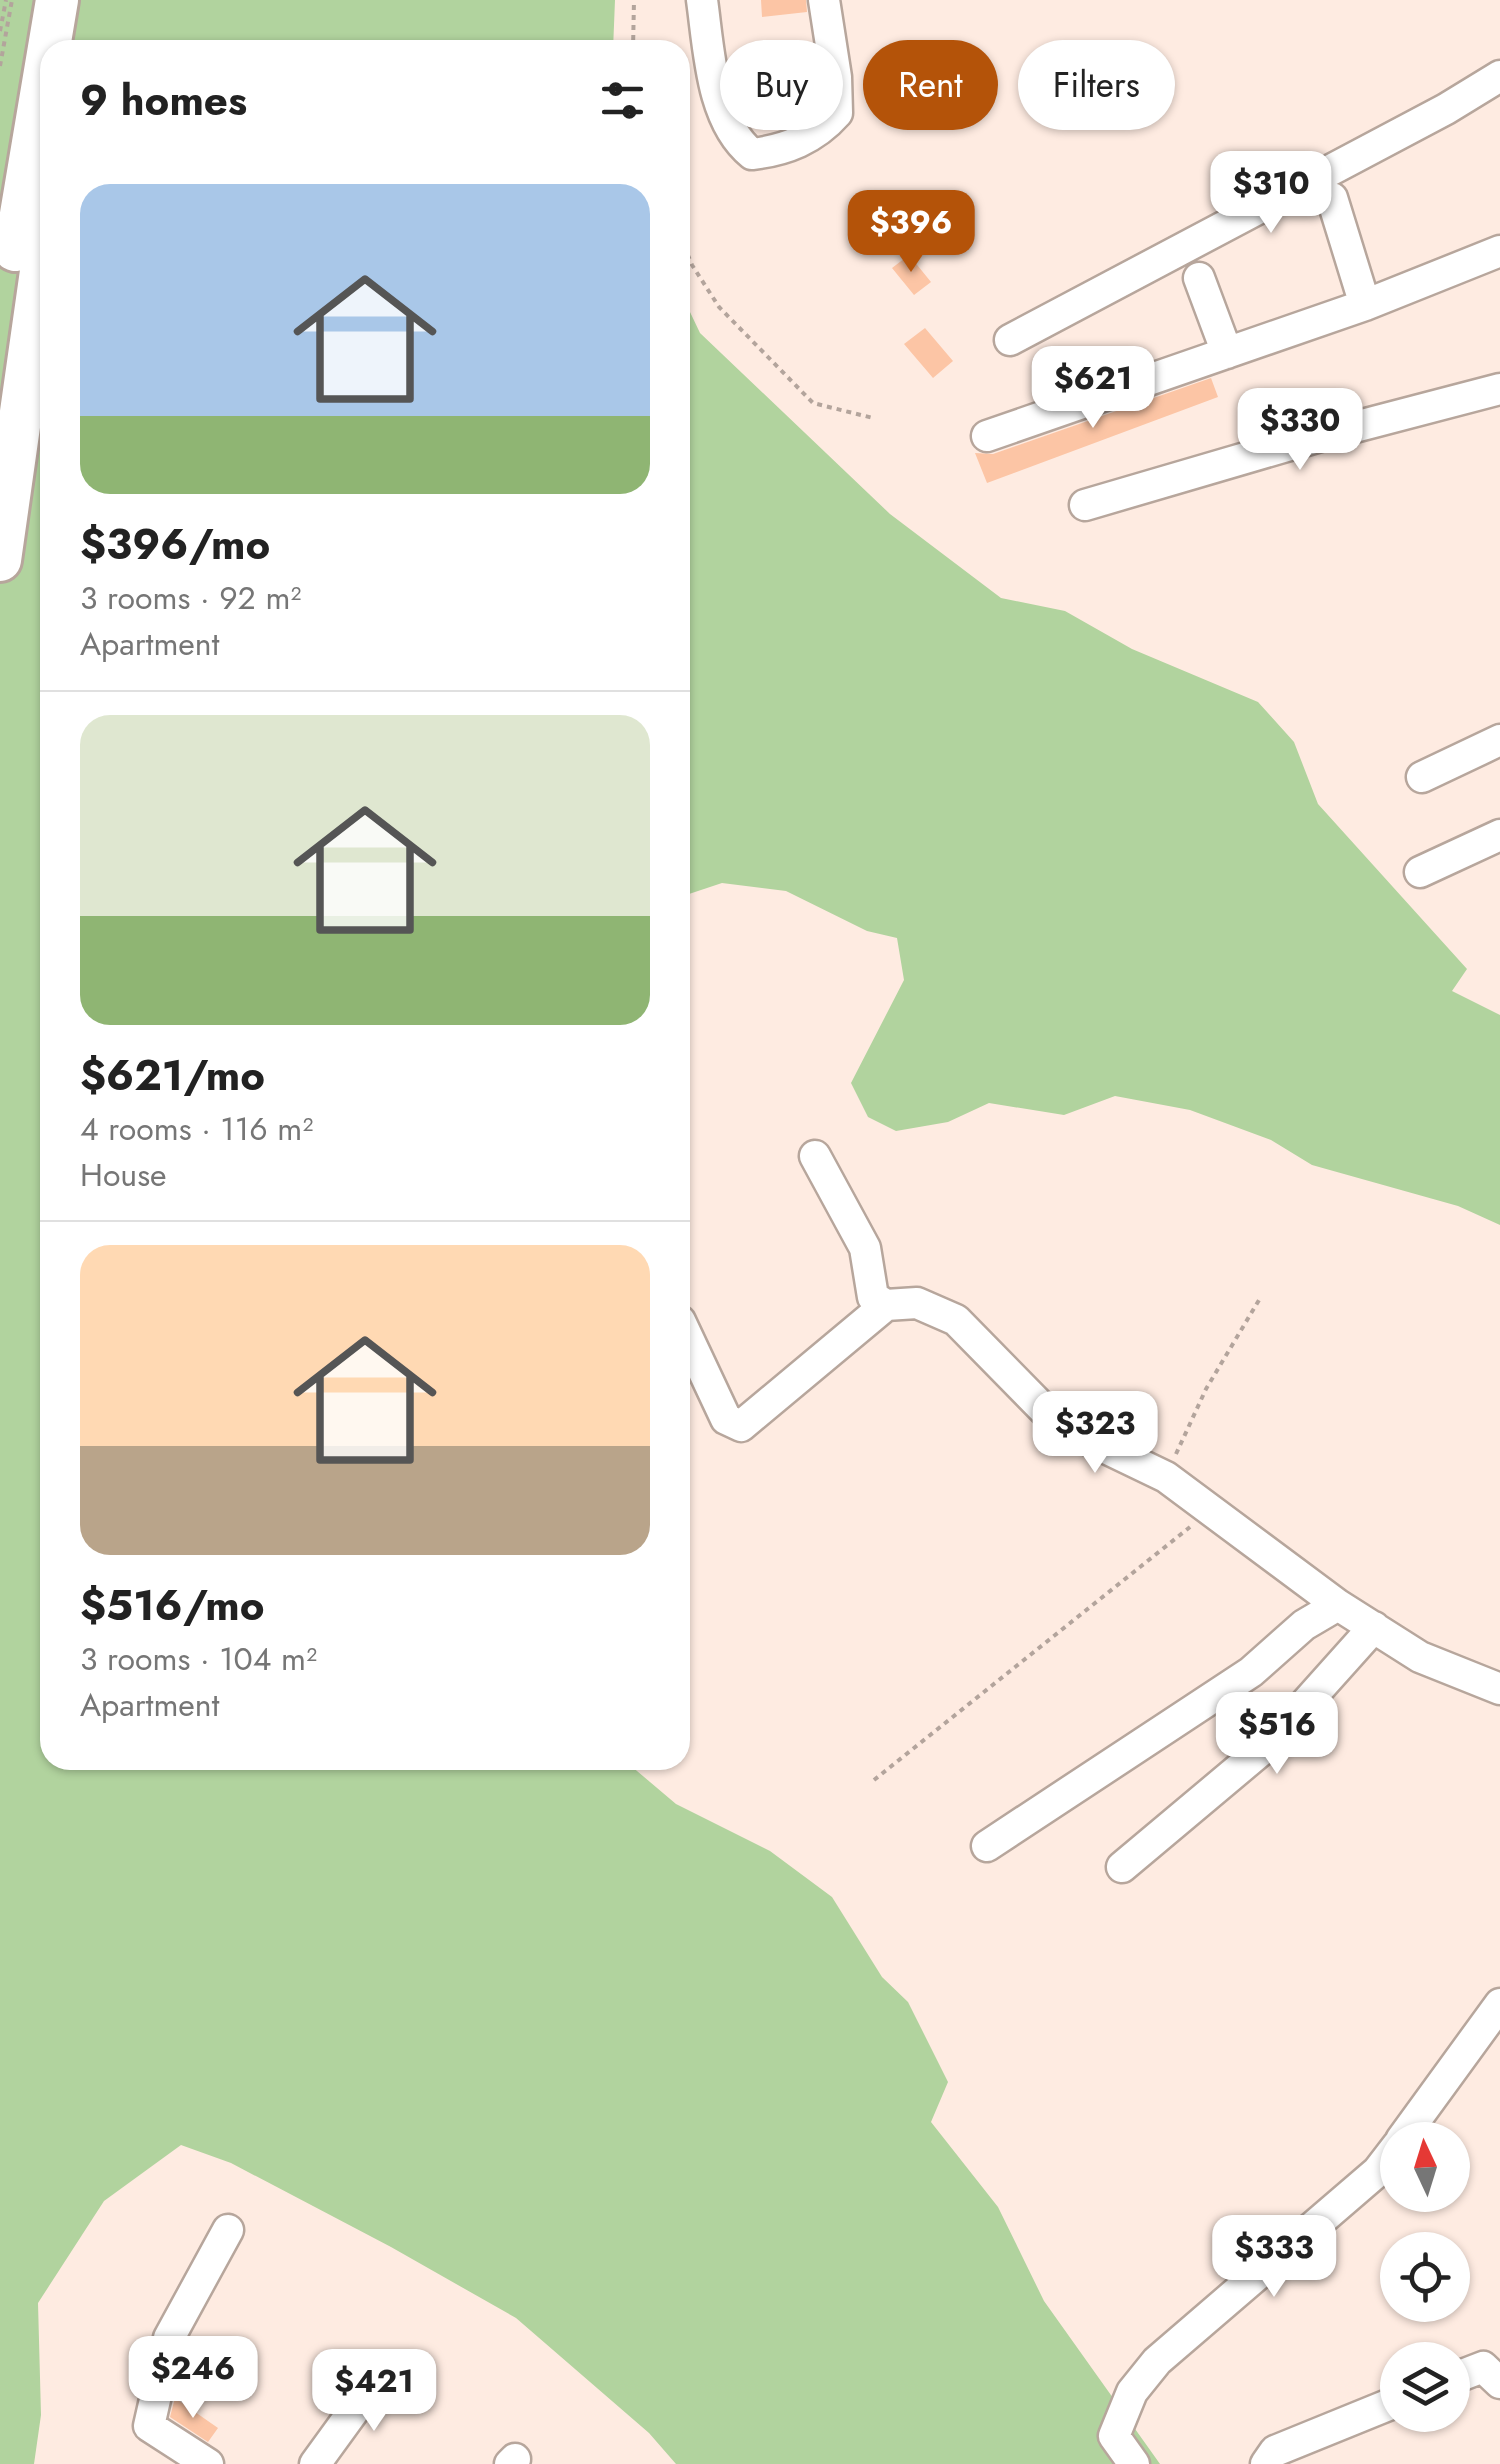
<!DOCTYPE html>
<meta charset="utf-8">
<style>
body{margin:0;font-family:Jost,sans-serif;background:#f6f6f6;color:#222;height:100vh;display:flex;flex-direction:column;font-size:38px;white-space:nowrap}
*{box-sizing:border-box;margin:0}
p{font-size:32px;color:#767676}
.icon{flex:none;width:55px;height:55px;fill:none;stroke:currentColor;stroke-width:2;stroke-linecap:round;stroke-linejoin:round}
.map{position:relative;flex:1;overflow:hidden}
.drawer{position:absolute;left:40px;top:40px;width:650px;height:1730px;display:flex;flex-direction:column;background:#fff;border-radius:30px;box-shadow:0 2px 8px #0004}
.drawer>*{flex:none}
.hud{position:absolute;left:720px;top:40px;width:630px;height:90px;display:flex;gap:20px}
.needle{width:65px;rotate:356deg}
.fabs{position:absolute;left:1380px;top:2122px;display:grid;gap:20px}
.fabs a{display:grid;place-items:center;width:90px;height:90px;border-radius:50%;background:#fff;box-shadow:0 2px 8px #0004;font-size:50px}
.price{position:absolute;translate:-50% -85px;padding:0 22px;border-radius:20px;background:#fff;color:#222;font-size:32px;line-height:65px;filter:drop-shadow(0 2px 5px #0008)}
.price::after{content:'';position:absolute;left:50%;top:60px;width:30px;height:22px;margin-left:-15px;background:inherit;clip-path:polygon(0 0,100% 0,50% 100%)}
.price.current{background:#b45309;color:#fff}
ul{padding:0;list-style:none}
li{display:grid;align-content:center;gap:20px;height:530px;padding:0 40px}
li+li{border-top:2px solid #e0e0e0}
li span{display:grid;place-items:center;height:310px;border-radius:30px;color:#555}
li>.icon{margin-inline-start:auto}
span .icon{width:180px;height:180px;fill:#fffc;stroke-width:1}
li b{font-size:42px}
h2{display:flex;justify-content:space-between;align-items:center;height:120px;padding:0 40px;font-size:42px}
.pill{padding:0 35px;border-radius:45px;background:#fff;box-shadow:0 2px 8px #0004;font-size:35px;line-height:90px}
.pill.current{background:#b45309;color:#fff}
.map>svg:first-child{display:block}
.green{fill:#b1d39e}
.building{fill:#fcc5a5}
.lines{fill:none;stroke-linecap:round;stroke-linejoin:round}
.minor-casing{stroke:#b7a69c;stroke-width:35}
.highway-casing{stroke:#b7a69c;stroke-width:48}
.path{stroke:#b3a49c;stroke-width:4;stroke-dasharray:5 5;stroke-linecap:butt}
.minor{stroke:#fff;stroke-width:30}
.highway{stroke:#fff;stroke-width:42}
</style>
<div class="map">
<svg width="1500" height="2464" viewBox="0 0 1500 2464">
<rect width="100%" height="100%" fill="#feebe1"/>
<path class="green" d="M0,0h615l-2,50h-563v1710h574l52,44 94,47 62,46 50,80 26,25 40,80 -17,40 67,85 46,94 116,163h-484l-27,-31 -133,-115 -125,-71 -160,-84 -50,-18 -77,56 -66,102 3,112 -7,49h-34z
M680,291l20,42 190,181 111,84 64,13 67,38 126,53 36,40 24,62 149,165 -15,22 48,24v210l-42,-19 -146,-41 -41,-25 -81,-30 -75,-14 -51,19 -75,-12 -41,19 -52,9 -28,-14 -17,-34 53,-103 -7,-42 -30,-7 -81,-40 -64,-8 -42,14z"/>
<path class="building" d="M761,0h45l1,12 -45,5z
M909,255l22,27 -17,13 -22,-27z
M925,328l28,33 -20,17 -29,-34z
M1211,378l7,19 -231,86 -12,-30 18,1z
M175,2398l43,30 -10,14 -38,-25z"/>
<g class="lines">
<defs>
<path id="minor" d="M702,0c7,50 9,121 50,154 34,-4 62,-15 85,-41l-1,-36 -12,-77
M1332,198l33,107
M1199,278l28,75
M1010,340l436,-231 54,-33
M987,436l378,-131 135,-54
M1085,505l239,-70 176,-46
M1422,777l78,-37
M1420,872l80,-37
M815,1156l50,92 8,49 13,8 31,-2 39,17 104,106 106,51 172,128 82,52 80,32
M680,1321l46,98 15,7 145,-121
M987,1846l264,-174 53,-47 34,-20
M1122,1867l149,-125 103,-115
M1401,2140l99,-136
M1452,2379l31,-12 17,16
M208,2464l-59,-38 20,-88 59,-108
M315,2464l69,-95
M510,2464l5,-5
M1134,2464l-20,-28 18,-44 25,-31 221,-190 20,-26
M1266,2464l9,-13 123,-50"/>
<path id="highway" d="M15,250l42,-250
M0,560l50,-352"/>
</defs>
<use href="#minor" class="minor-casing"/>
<use href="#highway" class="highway-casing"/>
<path class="path" d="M0,31l6,-31
M633,50l1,-50
M0,66l12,-66
M680,236l12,29 27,42 94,96 60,15
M1176,1454l30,-65 53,-89
M874,1780l316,-253"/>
<use href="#minor" class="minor"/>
<use href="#highway" class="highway"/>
</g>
</svg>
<div class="fabs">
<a><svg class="needle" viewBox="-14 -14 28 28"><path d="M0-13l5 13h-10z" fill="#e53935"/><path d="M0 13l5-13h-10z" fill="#767676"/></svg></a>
<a><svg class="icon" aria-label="locate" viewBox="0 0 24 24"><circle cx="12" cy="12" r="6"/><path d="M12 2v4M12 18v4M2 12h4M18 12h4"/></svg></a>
<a><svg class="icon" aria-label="layers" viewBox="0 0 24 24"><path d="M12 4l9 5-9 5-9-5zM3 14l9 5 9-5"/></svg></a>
</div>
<b class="price" style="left:1271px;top:236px">$310</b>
<b class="price current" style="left:911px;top:275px">$396</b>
<b class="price" style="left:1093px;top:431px">$621</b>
<b class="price" style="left:1300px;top:473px">$330</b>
<b class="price" style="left:1095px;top:1476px">$323</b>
<b class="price" style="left:1277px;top:1777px">$516</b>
<b class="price" style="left:1274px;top:2300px">$333</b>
<b class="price" style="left:193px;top:2421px">$246</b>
<b class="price" style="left:374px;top:2434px">$421</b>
<div class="hud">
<a class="pill">Buy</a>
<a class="pill current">Rent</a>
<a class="pill">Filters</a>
</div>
<section class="drawer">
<h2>9 homes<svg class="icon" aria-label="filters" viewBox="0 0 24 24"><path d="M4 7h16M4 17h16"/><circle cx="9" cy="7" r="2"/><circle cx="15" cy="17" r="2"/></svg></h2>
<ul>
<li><span style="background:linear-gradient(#a9c7e8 75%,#8fb573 0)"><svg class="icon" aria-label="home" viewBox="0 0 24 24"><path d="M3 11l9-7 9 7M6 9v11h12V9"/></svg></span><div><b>$396/mo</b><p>3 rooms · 92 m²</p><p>Apartment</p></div></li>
<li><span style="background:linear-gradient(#dfe7d0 65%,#8fb573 0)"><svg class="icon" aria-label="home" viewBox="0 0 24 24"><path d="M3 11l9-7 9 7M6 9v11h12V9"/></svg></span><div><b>$621/mo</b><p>4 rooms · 116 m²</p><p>House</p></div></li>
<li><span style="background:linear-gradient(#ffd9b3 65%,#b9a48a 0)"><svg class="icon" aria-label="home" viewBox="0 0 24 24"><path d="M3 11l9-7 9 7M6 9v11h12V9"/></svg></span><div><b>$516/mo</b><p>3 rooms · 104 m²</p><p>Apartment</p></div></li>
</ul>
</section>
</div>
